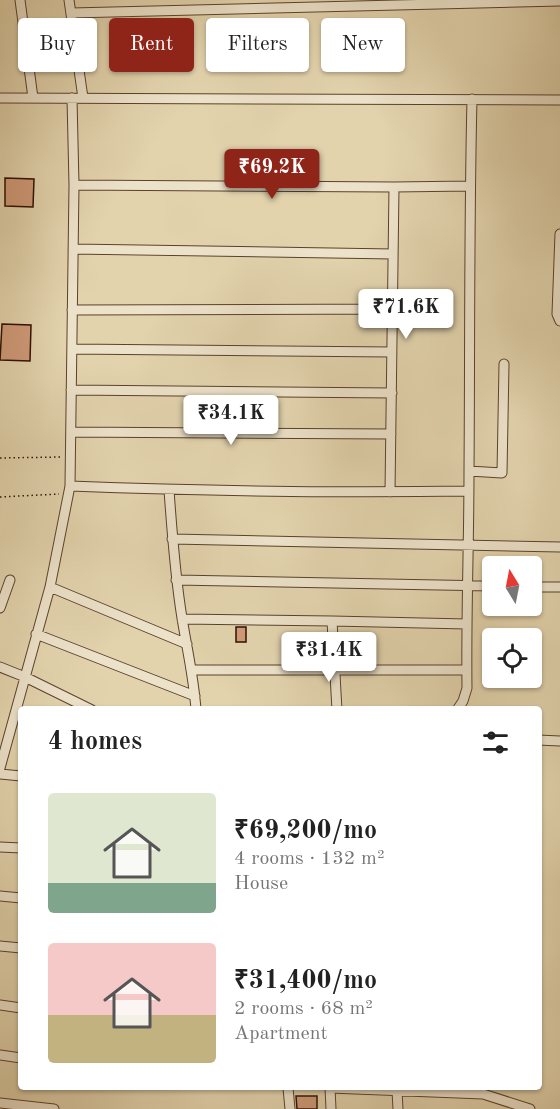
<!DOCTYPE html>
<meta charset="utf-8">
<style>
body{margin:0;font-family:"Old Standard TT",serif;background:#f6f6f6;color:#222;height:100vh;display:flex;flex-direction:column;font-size:22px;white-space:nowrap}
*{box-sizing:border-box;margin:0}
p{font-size:20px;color:#767676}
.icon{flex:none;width:33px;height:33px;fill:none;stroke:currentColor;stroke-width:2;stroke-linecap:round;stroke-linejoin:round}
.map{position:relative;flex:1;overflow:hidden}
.panel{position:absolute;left:18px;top:706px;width:524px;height:384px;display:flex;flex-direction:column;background:#fff;border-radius:6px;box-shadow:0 2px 4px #0004}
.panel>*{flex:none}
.top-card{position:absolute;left:18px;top:18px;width:525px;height:54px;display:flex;gap:12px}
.needle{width:39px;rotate:350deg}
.tools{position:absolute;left:482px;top:556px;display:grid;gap:12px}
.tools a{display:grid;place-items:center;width:60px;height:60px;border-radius:6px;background:#fff;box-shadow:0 2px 4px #0004;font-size:30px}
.price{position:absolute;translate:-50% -51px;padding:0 14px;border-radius:6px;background:#fff;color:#222;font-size:20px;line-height:39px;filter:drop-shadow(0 2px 3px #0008)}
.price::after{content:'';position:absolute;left:50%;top:36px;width:18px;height:14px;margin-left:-9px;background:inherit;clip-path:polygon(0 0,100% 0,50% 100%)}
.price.active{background:#8f2418;color:#fff}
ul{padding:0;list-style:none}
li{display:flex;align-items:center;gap:18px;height:150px;padding:0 30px}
li span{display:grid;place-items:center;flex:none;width:168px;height:120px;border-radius:6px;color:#555}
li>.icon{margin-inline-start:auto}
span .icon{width:72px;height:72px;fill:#fffc;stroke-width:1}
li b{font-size:26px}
h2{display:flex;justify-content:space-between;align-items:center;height:72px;padding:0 30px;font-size:26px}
.pill{padding:0 21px;border-radius:6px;background:#fff;box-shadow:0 2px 4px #0004;font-size:21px;line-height:54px}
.pill.active{background:#8f2418;color:#fff}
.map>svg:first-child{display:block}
.building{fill:#cf9a79;stroke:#2e1000;stroke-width:1.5}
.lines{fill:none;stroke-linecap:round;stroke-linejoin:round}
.minor-casing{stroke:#5b412b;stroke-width:11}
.path{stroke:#2e1000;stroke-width:1.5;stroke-dasharray:1.5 3;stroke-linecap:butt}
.minor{stroke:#ece2ca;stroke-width:9}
</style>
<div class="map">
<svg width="560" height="1109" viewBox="0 0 560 1109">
<rect width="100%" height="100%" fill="#e2d3ad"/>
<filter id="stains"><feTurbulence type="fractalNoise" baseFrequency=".00333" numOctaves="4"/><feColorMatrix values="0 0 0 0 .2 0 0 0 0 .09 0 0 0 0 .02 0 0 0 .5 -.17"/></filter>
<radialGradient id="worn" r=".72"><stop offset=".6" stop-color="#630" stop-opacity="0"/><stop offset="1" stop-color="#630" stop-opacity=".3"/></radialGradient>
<path class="building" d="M5,178l29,1 -1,28 -28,-1z
M2,324l29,1 -1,36 -30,-1z
M236,627h10v15h-10z
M296,1096h21v13h-20z"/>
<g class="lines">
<defs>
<path id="minor" d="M20,0l13,98
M69,0l14,98
M71,13l489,-12
M0,98l560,2
M74,185l320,2 76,-1
M560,234l-3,80 3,7
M73,249l320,5
M72,310l321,-1
M72,349l320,3
M71,390l321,3
M71,432l320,2
M469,471l33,2 2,-109
M70,486c133,5 266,7 399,5
M169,490c3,43 6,85 13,128 5,31 12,61 14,92
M390,492l4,-305
M172,539l388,8
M176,580l316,6
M50,587l137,57
M531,587h29
M0,608l10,-28
M182,619l150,2 135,3
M332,621l5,89
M36,634l159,62
M0,667l25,10 67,33
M191,670h276
M457,710l6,-9 4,-13c-1,-72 2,-145 2,-217 1,-124 0,-248 3,-372
M538,740l22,1
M0,768l50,-181 20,-101 4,-301 -2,-87
M0,774l21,2
M0,847l21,1
M0,896l21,2
M0,946l21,2
M0,1005l21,3
M0,1055l21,3
M288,1088l2,21
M330,1088l153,6 47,15
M330,1088l1,21
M397,1091l1,18
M0,1103l54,6"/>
</defs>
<use href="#minor" class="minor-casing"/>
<path class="path" d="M0,458l60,-1
M0,497l59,-3"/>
<use href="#minor" class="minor"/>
</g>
<rect width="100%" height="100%" filter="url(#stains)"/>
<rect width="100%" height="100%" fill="url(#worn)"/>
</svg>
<div class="tools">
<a><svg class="needle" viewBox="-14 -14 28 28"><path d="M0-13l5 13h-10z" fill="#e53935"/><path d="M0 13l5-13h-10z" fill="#767676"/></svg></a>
<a><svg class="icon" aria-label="locate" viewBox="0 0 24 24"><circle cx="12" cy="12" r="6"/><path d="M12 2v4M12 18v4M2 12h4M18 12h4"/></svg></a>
</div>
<b class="price active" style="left:272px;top:200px">₹69.2K</b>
<b class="price" style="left:406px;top:340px">₹71.6K</b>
<b class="price" style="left:231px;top:446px">₹34.1K</b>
<b class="price" style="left:329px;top:683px">₹31.4K</b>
<div class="top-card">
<a class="pill">Buy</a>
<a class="pill active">Rent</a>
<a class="pill">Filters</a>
<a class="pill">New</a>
</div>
<section class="panel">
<h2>4 homes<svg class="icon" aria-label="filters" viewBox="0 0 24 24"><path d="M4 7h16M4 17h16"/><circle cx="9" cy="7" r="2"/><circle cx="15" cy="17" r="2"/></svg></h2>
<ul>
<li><span style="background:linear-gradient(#dfe7d0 75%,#7fa58c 0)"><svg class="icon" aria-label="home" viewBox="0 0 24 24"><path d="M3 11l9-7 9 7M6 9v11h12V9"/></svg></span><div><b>₹69,200/mo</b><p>4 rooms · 132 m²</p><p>House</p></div></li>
<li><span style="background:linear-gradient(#f6c9c9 60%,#c2b280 0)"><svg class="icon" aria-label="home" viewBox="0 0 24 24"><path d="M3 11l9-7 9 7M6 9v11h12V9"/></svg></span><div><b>₹31,400/mo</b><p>2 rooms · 68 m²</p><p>Apartment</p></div></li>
</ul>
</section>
</div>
